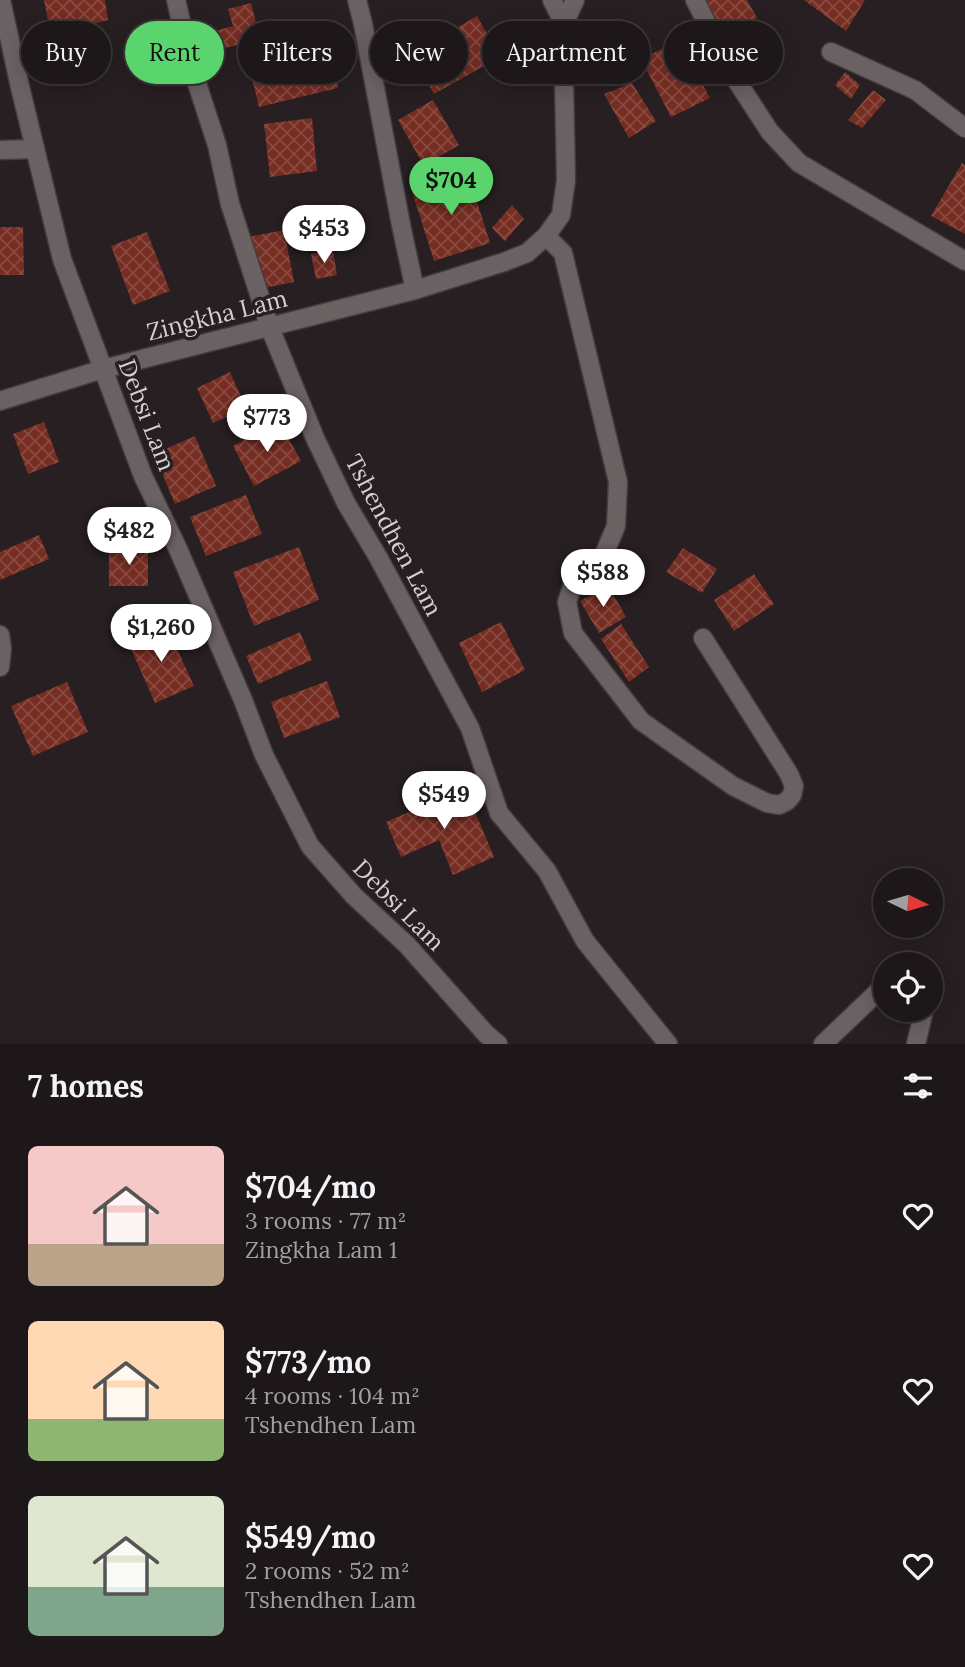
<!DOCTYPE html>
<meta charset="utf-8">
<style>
body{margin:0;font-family:Lora,serif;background:#2a2426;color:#f1f3f6;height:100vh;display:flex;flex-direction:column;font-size:26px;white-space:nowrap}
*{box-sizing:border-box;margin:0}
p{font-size:23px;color:#a09fa2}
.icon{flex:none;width:38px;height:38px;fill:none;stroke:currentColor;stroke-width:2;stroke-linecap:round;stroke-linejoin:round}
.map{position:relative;height:1044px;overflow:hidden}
.sheet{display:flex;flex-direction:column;background:#1d1719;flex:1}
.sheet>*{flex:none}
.guide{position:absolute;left:21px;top:21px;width:924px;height:63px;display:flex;gap:14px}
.needle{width:46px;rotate:95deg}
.tools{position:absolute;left:873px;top:868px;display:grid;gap:14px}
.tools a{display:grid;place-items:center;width:70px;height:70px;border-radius:50%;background:#1d1719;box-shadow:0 4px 18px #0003,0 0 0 2px #3b3638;font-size:35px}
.price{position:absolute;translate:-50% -60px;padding:0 16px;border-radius:24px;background:#fff;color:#222;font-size:23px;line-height:46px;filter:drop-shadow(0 2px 4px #0008)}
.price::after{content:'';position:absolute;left:50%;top:42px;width:21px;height:16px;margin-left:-10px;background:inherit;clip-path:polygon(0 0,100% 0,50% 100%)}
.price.current{background:#5ad56e;color:#111}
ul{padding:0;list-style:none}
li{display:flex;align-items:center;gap:21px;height:175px;padding:0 28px}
li span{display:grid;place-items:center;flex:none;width:196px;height:140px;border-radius:10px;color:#555}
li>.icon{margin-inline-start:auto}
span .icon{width:84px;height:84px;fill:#fffc;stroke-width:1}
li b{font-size:30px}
h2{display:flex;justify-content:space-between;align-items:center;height:84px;padding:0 28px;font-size:30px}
.tag{padding:0 24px;border-radius:32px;background:#1d1719;box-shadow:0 4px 18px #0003,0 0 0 2px #3b3638;font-size:24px;line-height:63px}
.tag.current{background:#5ad56e;color:#111}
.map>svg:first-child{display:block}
.building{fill:url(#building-cross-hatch)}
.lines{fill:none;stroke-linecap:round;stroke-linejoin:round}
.minor-casing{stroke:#433c3e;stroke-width:21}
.minor{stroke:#6a6163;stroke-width:18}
.labels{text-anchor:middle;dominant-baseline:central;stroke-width:7;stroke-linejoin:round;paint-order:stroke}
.street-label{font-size:24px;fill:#d5cfd1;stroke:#271f21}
</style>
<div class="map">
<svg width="965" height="1044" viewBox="0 0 965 1044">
<defs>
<pattern id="building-cross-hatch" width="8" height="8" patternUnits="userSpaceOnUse" patternTransform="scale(1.75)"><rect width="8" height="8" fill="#762d22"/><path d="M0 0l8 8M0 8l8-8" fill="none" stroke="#894a41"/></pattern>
</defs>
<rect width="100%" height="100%" fill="#271f21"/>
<path class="building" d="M44,0h61l3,20 -57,15z
M701,0h46l10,18 -38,20z
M804,0h61l-19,31z
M251,3l9,36 -62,16 -5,-18 40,-11 -5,-17z
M477,16l23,41 -66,37 -31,-54 24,-14 8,15z
M327,39l11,49 -79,19 -12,-49z
M678,41l32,57 -39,19 -30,-58z
M845,72l15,13 -9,14 -16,-14z
M632,83l24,38 -27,17 -25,-44z
M873,90l13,10 -24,28 -14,-8z
M433,100l26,45 -35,21 -26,-46z
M312,118l5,53 -47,6 -6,-53z
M962,163l3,2v69l-34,-18z
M468,173l22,70 -56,18 -22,-70z
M512,205l12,14 -19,22 -13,-13z
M0,227h23l1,48h-24z
M284,230l10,52 -35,7 -10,-52z
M147,232l23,59 -37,14 -22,-59z
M333,251l4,24 -21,4 -5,-25z
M230,372l16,36 -33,15 -16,-35z
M279,421l22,40 -47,25 -21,-40z
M44,422l15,40 -31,12 -15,-40z
M195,436l21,50 -41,18 -21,-50z
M246,495l16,39 -56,22 -16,-39z
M39,535l10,24 -49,21v-28z
M299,547l20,53 -65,26 -21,-54z
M109,548h39v38h-39z
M683,548l34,21 -15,24 -36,-21z
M754,574l20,30 -40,27 -20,-31z
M608,585l18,32 -27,16 -19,-32z
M501,622l24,48 -43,22 -23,-49z
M621,624l28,43 -20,15 -28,-43z
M166,625l28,61 -39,17 -27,-61z
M300,632l12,28 -54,24 -12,-28z
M327,681l13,36 -56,21 -13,-36z
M67,682l21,50 -55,24 -22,-50z
M465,788l29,69 -41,18 -14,-35 -38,17 -15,-35z"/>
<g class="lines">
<defs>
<path id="minor" d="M1,0l19,87 42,172 81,217 35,73 65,151 21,55 46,91 44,50 53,49 79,89 12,10
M176,0l15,65 26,80 13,59 40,124 45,110 31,65 32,54 92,171 29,85 48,58 38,70 83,103
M357,0l6,24 38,201 14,65
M552,0l12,24
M695,0l38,75 37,57 29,31 166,98
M831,52l84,38 50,38
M0,150l35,-1
M546,236l17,17 55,229 -2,44 -13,31 -28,21 -8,24 6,31 68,88 92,65 34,17 12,2 8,-4 5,-6 2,-9 -5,-12 -86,-136
M0,401l103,-32 312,-79 89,-28 23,-9 19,-17 15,-21 5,-35 -2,-99 -3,-31 3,-26 11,-24
M0,635l2,14 -2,18
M823,1044l63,-60
M916,1044l8,-34"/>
</defs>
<use href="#minor" class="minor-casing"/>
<use href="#minor" class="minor"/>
</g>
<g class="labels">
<g class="street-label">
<text transform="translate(217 315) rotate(-14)">Zingkha Lam</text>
<text transform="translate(147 415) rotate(69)">Debsi Lam</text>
<text transform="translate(394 535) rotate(62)">Tshendhen Lam</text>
<text transform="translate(399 905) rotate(45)">Debsi Lam</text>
</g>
</g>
</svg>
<div class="tools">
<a><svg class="needle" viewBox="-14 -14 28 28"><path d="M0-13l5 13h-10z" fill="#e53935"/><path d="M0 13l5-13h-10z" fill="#a09fa2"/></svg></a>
<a><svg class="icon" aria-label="locate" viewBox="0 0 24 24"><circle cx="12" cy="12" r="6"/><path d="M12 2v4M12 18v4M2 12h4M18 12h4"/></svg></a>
</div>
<b class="price current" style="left:451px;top:217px">$704</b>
<b class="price" style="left:324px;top:265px">$453</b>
<b class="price" style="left:267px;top:454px">$773</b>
<b class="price" style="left:129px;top:567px">$482</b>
<b class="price" style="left:603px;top:609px">$588</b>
<b class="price" style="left:161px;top:664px">$1,260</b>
<b class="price" style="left:444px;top:831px">$549</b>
<div class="guide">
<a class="tag">Buy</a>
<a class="tag current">Rent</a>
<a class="tag">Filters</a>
<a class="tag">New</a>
<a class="tag">Apartment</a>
<a class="tag">House</a>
</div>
</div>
<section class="sheet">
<h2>7 homes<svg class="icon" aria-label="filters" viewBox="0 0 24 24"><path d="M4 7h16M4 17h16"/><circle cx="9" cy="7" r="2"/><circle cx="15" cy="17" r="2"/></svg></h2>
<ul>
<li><span style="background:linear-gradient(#f6c9c9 70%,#b9a48a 0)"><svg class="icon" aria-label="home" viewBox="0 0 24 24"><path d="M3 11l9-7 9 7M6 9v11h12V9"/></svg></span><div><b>$704/mo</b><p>3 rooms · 77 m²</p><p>Zingkha Lam 1</p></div><svg class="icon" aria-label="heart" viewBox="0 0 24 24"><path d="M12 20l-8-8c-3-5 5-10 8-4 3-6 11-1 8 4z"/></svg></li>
<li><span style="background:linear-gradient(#ffd9b3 70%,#8fb573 0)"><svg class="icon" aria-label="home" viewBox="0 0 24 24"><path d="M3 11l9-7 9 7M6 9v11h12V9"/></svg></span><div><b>$773/mo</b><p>4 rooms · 104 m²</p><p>Tshendhen Lam</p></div><svg class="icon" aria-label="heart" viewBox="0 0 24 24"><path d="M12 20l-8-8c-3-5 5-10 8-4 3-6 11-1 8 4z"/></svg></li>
<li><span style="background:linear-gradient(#dfe7d0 65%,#7fa58c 0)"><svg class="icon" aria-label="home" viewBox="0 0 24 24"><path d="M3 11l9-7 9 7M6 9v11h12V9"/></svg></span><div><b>$549/mo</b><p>2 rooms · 52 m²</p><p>Tshendhen Lam</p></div><svg class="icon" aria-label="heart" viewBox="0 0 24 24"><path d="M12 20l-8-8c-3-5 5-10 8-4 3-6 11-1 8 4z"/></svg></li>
</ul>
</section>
